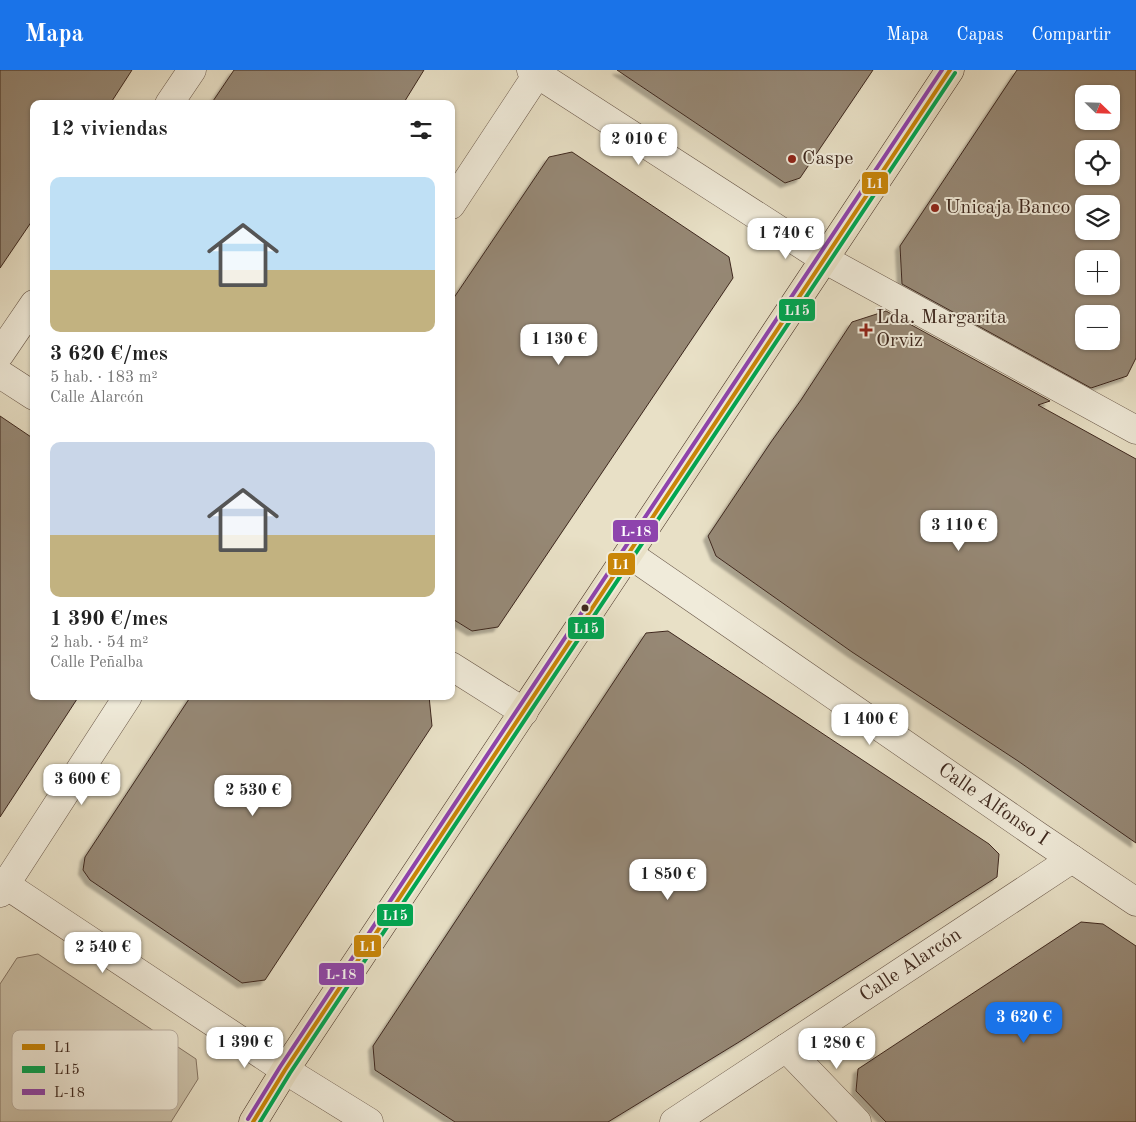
<!DOCTYPE html>
<html lang="es">
<meta charset="utf-8">
<style>
body{margin:0;font-family:"Old Standard TT",serif;background:#f2f2f2;color:#222;height:100vh;display:flex;flex-direction:column;font-size:19px;white-space:nowrap}
*{box-sizing:border-box;margin:0}
p{font-size:16px;color:#767676}
.icon{flex:none;width:28px;height:28px;fill:none;stroke:currentColor;stroke-width:2;stroke-linecap:round;stroke-linejoin:round}
.map{position:relative;flex:1;overflow:hidden}
.sheet{position:absolute;left:30px;top:30px;width:425px;height:600px;display:flex;flex-direction:column;background:#fff;border-radius:10px;box-shadow:0 1px 4px #0004}
.sheet>*{flex:none}
.needle{width:32px;rotate:113deg}
.fabs{position:absolute;left:1075px;top:15px;display:grid;gap:10px}
.fabs a{display:grid;place-items:center;width:45px;height:45px;border-radius:10px;background:#fff;box-shadow:0 1px 4px #0004;font-size:25px}
.price{position:absolute;translate:-50% -42px;padding:0 11px;border-radius:10px;background:#fff;color:#222;font-size:16px;line-height:32px;filter:drop-shadow(0 1px 2px #0008)}
.price::after{content:'';position:absolute;left:50%;top:30px;width:15px;height:11px;margin-left:-8px;background:inherit;clip-path:polygon(0 0,100% 0,50% 100%)}
.price.active{background:#1a73e8;color:#fff}
ul{padding:0;list-style:none}
li{display:grid;align-content:center;gap:10px;height:265px;padding:0 20px}
li span{display:grid;place-items:center;height:155px;border-radius:10px;color:#555}
li>.icon{margin-inline-start:auto}
span .icon{width:90px;height:90px;fill:#fffc;stroke-width:1}
li b{font-size:21px}
h2{display:flex;justify-content:space-between;align-items:center;height:60px;padding:0 20px;font-size:21px}
header{display:flex;align-items:center;gap:30px;box-sizing:border-box;height:70px;padding:0 25px;background:#1a73e8;color:#fff}
header strong{font-size:24px}
nav{display:flex;gap:28px;margin-inline-start:auto;font-size:18px}
.map>svg:first-child{display:block}
.green{fill:#cbc1a9;stroke:#847464}
.building{fill:#968875;stroke:#3e281e;fill-rule:evenodd;filter:url(#shadow)}
.lines{fill:none;stroke-linecap:round;stroke-linejoin:round}
.minor-casing{stroke:#685648;stroke-width:29}
.primary-casing{stroke:#3e281e;stroke-width:29}
.minor{stroke:#f0ebda;stroke-width:28}
.primary{stroke:#e8e0c6;stroke-width:28}
.bus-1-casing{stroke:#f0ebda;stroke-width:8}
.bus-2-casing{stroke:#f0ebda;stroke-width:8}
.bus-3-casing{stroke:#f0ebda;stroke-width:8}
.bus-1{stroke:#c98608;stroke-width:4}
.bus-2{stroke:#00a651;stroke-width:4}
.bus-3{stroke:#8e44ad;stroke-width:4}
.poi-dot{fill:#8f2418;stroke:#f0ebda;stroke-width:2}
.bus-dot{fill:#3e281e;stroke:#f0ebda;stroke-width:2}
.labels{text-anchor:middle;dominant-baseline:central;stroke-width:4;stroke-linejoin:round;paint-order:stroke}
.poi-label{font-size:20px;fill:#3e281e;stroke:#f0ebda;text-anchor:start}
.street-label{font-size:20px;fill:#3e281e;stroke:#f0ebda}
.key{fill:#f0ebda;stroke:#bbb0a2;stroke-width:1}
.key-label{font-size:14px;fill:#3e281e}
.line-badge{stroke:#f0ebda;stroke-width:2}
.badge-label{font-size:14px;text-anchor:middle;font-weight:bold;fill:#fff}
</style>
<header>
<strong>Mapa</strong>
<nav><a>Mapa</a><a>Capas</a><a>Compartir</a></nav>
</header>
<div class="map">
<svg width="1136" height="1052" viewBox="0 0 1136 1052">
<defs>
<filter id="shadow"><feDropShadow dx="-4.5" dy="4.5" stdDeviation="1" flood-color="#0004"/></filter>
</defs>
<rect width="100%" height="100%" fill="#e8e0c6"/>
<filter id="stains"><feTurbulence type="fractalNoise" baseFrequency=".004" numOctaves="4"/><feColorMatrix values="0 0 0 0 .2 0 0 0 0 .09 0 0 0 0 .02 0 0 0 .5 -.17"/></filter>
<radialGradient id="worn" r=".72"><stop offset=".6" stop-color="#630" stop-opacity="0"/><stop offset="1" stop-color="#630" stop-opacity=".3"/></radialGradient>
<path class="green" d="M38,884l158,105 2,20 -27,43h-171v-138l17,-26z"/>
<path class="building" d="M0,0h132l-22,34h-76v114l-34,50z
M234,0h190l-21,34h-192z
M617,0h256l-73,108 -15,5z
M1017,0h119v288l-9,18 -36,12 -189,-104 -2,-38zM1084,24h27v27h-27zM1084,79h27v27h-27zM1084,134h27v27h-27zM1084,189h27v27h-27zM1084,244h27v27h-27z
M572,82l157,105 4,21 -235,349 -26,4 -21,-13v-316l98,-145z
M886,241l164,90 -12,4 98,54v384l-118,-82 -166,-109 -136,-96 -8,-20 63,-94 30,-42 51,-78z
M0,346l34,23v257h45l-79,121z
M668,561l321,213 10,10 -2,23 -258,165 -131,80h-153l-80,-52 -2,-24 273,-413z
M191,626h238l3,30 -167,254 -23,3 -152,-103 -7,-10 2,-13z
M1081,852l22,2 33,22v176h-250l-30,-31 2,-22z"/>
<g class="lines">
<defs>
<g id="minor">
<path d="M531,0l293,189 312,171"/>
<path d="M169,34l23,-34"/>
<path d="M451,135l89,-135"/>
<path d="M0,284l34,-50"/>
<path d="M0,304l34,22"/>
<path id="s1" d="M629,484l409,282 98,66"/>
<path d="M451,596l73,46"/>
<path d="M0,811l285,189 84,52"/>
<path d="M0,823l128,-197"/>
<path d="M786,978l71,74"/>
<path id="s2" d="M674,1052l398,-263"/>
</g>
<path id="primary" d="M253,1052l32,-52 665,-1000"/>
</defs>
<use href="#minor" class="minor-casing"/>
<use href="#primary" class="primary-casing"/>
<use href="#minor" class="minor"/>
<use href="#primary" class="primary"/>
<defs>
<path id="bus-1" d="M253,1052l32,-52 665,-1000"/>
<path id="bus-2" d="M260,1052l30,-49 665,-1000"/>
<path id="bus-3" d="M248,1049l32,-52 662,-997"/>
</defs>
<use href="#bus-1" class="bus-1-casing"/>
<use href="#bus-2" class="bus-2-casing"/>
<use href="#bus-3" class="bus-3-casing"/>
<use href="#bus-1" class="bus-1"/>
<use href="#bus-2" class="bus-2"/>
<use href="#bus-3" class="bus-3"/>
</g>
<g class="poi-dot">
<circle cx="792" cy="89" r="5"/>
<circle cx="935" cy="138" r="5"/>
<path d="M863.5 252.5h5v5h5v5h-5v5h-5v-5h-5v-5h5z"/>
</g>
<circle class="bus-dot" cx="585" cy="538" r="4.5"/>
<g class="labels">
<g class="poi-label">
<text x="802" y="89">Caspe</text>
<text x="945" y="138">Unicaja Banco</text>
<text x="876" y="248">Lda. Margarita<tspan x="876" dy="23">Orviz</tspan></text>
</g>
<g class="street-label">
<text stroke="none"><textPath href="#s1" startOffset="442">Calle Alfonso I</textPath></text>
<text stroke="none"><textPath href="#s2" startOffset="284">Calle Alarcón</textPath></text>
</g>
</g>
<rect x="12" y="960" width="166" height="80" rx="8" class="key"/>
<rect x="22" y="974" width="23" height="6" fill="#c98608"/>
<rect x="22" y="996" width="23" height="7" fill="#00a651"/>
<rect x="22" y="1019" width="23" height="6" fill="#8e44ad"/>
<g class="key-label">
<text x="54" y="982">L1</text>
<text x="54" y="1004">L15</text>
<text x="54" y="1027">L-18</text>
</g>
<g class="line-badge">
<rect x="861" y="101" width="28" height="24" rx="5" fill="#c98608"/>
<rect x="778" y="228" width="38" height="24" rx="5" fill="#00a651"/>
<rect x="612" y="449" width="47" height="24" rx="5" fill="#8e44ad"/>
<rect x="607" y="482" width="29" height="24" rx="5" fill="#c98608"/>
<rect x="567" y="546" width="38" height="24" rx="5" fill="#00a651"/>
<rect x="376" y="833" width="38" height="24" rx="5" fill="#00a651"/>
<rect x="353" y="864" width="29" height="24" rx="5" fill="#c98608"/>
<rect x="318" y="892" width="47" height="24" rx="5" fill="#8e44ad"/>
</g>
<g class="badge-label">
<text x="875" y="118">L1</text>
<text x="797" y="245">L15</text>
<text x="636" y="466">L-18</text>
<text x="621" y="499">L1</text>
<text x="586" y="563">L15</text>
<text x="395" y="850">L15</text>
<text x="368" y="881">L1</text>
<text x="341" y="909">L-18</text>
</g>
<rect width="100%" height="100%" filter="url(#stains)"/>
<rect width="100%" height="100%" fill="url(#worn)"/>
</svg>
<div class="fabs">
<a><svg class="needle" viewBox="-14 -14 28 28"><path d="M0-13l5 13h-10z" fill="#e53935"/><path d="M0 13l5-13h-10z" fill="#767676"/></svg></a>
<a><svg class="icon" aria-label="locate" viewBox="0 0 24 24"><circle cx="12" cy="12" r="6"/><path d="M12 2v4M12 18v4M2 12h4M18 12h4"/></svg></a>
<a><svg class="icon" aria-label="layers" viewBox="0 0 24 24"><path d="M12 4l9 5-9 5-9-5zM3 14l9 5 9-5"/></svg></a>
<a>+</a>
<a>−</a>
</div>
<b class="price" style="left:639px;top:96px">2 010 €</b>
<b class="price" style="left:786px;top:190px">1 740 €</b>
<b class="price" style="left:559px;top:296px">1 130 €</b>
<b class="price" style="left:959px;top:482px">3 110 €</b>
<b class="price" style="left:870px;top:676px">1 400 €</b>
<b class="price" style="left:82px;top:736px">3 600 €</b>
<b class="price" style="left:253px;top:747px">2 530 €</b>
<b class="price" style="left:668px;top:831px">1 850 €</b>
<b class="price" style="left:103px;top:904px">2 540 €</b>
<b class="price active" style="left:1024px;top:974px">3 620 €</b>
<b class="price" style="left:245px;top:999px">1 390 €</b>
<b class="price" style="left:837px;top:1000px">1 280 €</b>
<section class="sheet">
<h2>12 viviendas<svg class="icon" aria-label="filters" viewBox="0 0 24 24"><path d="M4 7h16M4 17h16"/><circle cx="9" cy="7" r="2"/><circle cx="15" cy="17" r="2"/></svg></h2>
<ul>
<li><span style="background:linear-gradient(#bfe0f5 60%,#c2b280 0)"><svg class="icon" aria-label="home" viewBox="0 0 24 24"><path d="M3 11l9-7 9 7M6 9v11h12V9"/></svg></span><div><b>3 620 €/mes</b><p>5 hab. · 183 m²</p><p>Calle Alarcón</p></div></li>
<li><span style="background:linear-gradient(#c9d6e8 60%,#c2b280 0)"><svg class="icon" aria-label="home" viewBox="0 0 24 24"><path d="M3 11l9-7 9 7M6 9v11h12V9"/></svg></span><div><b>1 390 €/mes</b><p>2 hab. · 54 m²</p><p>Calle Peñalba</p></div></li>
</ul>
</section>
</div>
